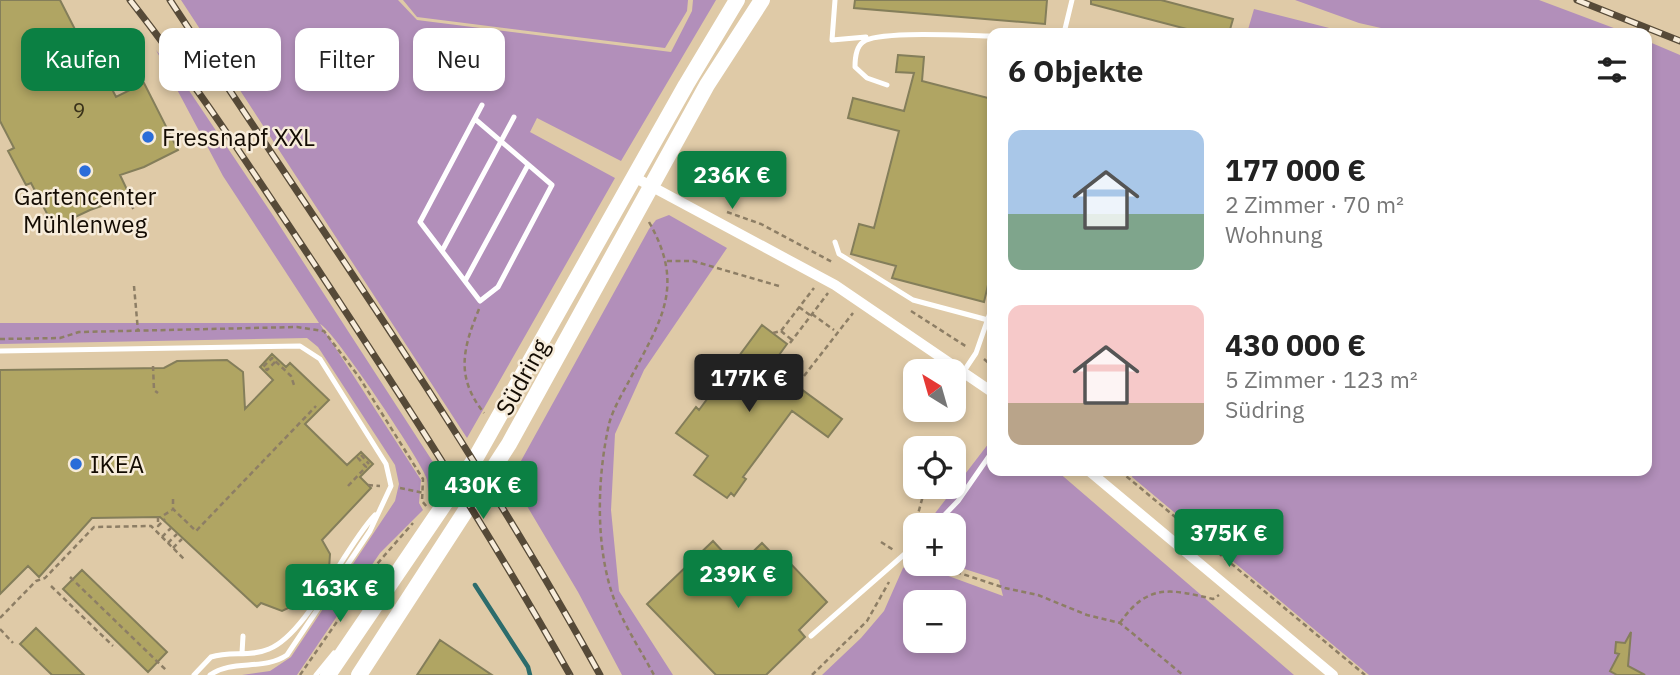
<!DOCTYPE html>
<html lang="de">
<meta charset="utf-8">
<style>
body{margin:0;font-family:"IBM Plex Sans",sans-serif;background:#f6f6f6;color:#222;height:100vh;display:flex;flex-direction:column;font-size:26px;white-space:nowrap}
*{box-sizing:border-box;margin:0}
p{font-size:23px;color:#767676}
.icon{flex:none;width:38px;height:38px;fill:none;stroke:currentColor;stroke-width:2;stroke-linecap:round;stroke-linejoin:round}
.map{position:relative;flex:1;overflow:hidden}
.side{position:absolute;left:987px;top:28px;width:665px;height:448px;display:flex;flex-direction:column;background:#fff;border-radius:14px;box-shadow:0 4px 10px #0003}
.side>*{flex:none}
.top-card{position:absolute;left:21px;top:28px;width:665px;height:63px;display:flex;gap:14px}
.needle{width:46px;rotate:323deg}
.controls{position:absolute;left:903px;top:359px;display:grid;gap:14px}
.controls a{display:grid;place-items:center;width:63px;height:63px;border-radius:14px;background:#fff;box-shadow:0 4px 10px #0003;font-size:35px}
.price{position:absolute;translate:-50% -60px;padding:0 16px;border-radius:7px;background:#0b8043;color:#fff;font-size:23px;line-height:46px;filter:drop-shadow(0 2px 4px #0008)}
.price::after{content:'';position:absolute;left:50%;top:42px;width:21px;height:16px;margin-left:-10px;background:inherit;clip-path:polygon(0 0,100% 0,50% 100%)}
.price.selected{background:#222;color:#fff}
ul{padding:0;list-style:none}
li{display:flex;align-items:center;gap:21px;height:175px;padding:0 21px}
li span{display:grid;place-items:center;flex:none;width:196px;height:140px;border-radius:14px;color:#555}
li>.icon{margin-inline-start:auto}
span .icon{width:84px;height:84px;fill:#fffc;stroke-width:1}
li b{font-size:30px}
h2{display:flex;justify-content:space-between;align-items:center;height:84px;padding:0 21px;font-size:30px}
.pill{padding:0 24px;border-radius:14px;background:#fff;box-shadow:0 4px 10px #0003;font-size:24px;line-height:63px}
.pill.selected{background:#0b8043;color:#fff}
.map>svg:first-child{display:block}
.green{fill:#b28fba;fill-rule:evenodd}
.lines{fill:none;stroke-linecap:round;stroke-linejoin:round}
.stream{stroke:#2c6c6c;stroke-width:4.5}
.building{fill:#b0a563;stroke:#847e5a;stroke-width:2}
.path{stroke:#8d7e65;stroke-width:2.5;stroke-dasharray:5 3.5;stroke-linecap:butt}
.service{stroke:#fff;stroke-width:5}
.minor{stroke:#fff;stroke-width:10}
.secondary{stroke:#fff;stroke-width:16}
.rail-casing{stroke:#564a38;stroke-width:7}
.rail{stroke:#f7ecda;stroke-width:4.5;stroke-dasharray:13;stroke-linecap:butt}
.poi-dot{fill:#2a6dd9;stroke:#f7ecda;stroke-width:2.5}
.labels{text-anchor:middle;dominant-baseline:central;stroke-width:5;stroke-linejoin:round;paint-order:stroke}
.number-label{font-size:21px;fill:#3a321a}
.poi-label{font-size:24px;fill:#130b02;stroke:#f7ecda;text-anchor:start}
.street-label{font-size:24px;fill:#130b02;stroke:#f7ecda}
</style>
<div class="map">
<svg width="1680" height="675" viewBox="0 0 1680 675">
<rect width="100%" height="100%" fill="#dfcaa7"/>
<path class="green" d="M181,0h217l19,20 254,32 21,-41 1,-11h23l-95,161 -84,-43 -7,14 85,46 -148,260z
M403,0h285l-1,11 -22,37 -248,-31z
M1295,0h244l88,33h-224l-44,-10z
M1254,9l95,24h-102z
M1647,41l33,14v620h-311l-237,-198 1,-6h514z
M156,50l32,39 86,128 170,262 -12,18c-6,-6 -3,-13 -6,-20 -6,-18 -94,-149 -106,-153l101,156 -2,23 4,7 -43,43 -83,122h-55l28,-4 21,-14 104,-156 4,-17 -4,-19 -77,-118 -11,-9 -307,6v-21h319l-96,-147z
M669,215l58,33 -83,122 -29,64 -4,76 8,81 54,84h-51l-44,-83 -67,-113 138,-250 7,-9z
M992,439v32h65l237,204h-472l39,-37 23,-27 19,-43 10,-5 90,33 -4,-16 -50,-16h5v-39h-28zM915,602h39v38h-39z"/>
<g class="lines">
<path class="stream" d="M475,585l53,82 2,8"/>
</g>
<path class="building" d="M0,0h60l25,49 5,-3 26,51 28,-14 34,67 -34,17 -24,8 10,21 -40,14 -36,17 -23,-44 -5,2 -18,-34 6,-3 -14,-27z
M855,0h192l-2,24 -191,-16z
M1091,0h70l72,19 -4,14h-27l-111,-29z
M898,55l26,2 -2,24 70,18v169l-8,34 -92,-24 4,-12 -45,-12 8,-30 15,4 25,-97 -51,-13 5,-20 51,13 10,-38 -18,-1z
M762,325l25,19 -13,18 22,17 -3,4 49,36 -14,18 -36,-26 -49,66 3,2 -12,17 -3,-3 -4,5 -33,-23 14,-19 -32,-23 20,-26 3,3z
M272,354l14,13 4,-4 39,37 -24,24 42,41 14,-13 12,12 -13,13 11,11 -49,52 8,14 -1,15 -32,35 -15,7 -21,-8 -4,4 -97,-90 -68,1 -53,59 -11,-11 -28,28v-224l164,-2 13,-7 50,-1 16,12 2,37 28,-29 -13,-13z
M713,541l24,26 25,-24 24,25 5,-4 36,38 -28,28 6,7 -39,38h-50l-69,-71z
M82,570l85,82 -19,20 -85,-83z
M36,628l48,47h-32l-32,-31z
M1631,632l-3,34 17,9h-28l-7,-4 9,-17 -4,-1 1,-11 9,1z
M440,640l52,35h-75z"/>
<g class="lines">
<path class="path" d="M127,197l8,15
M727,212l34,12 73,39
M649,222c37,65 12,98 -20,159 -7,13 -16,28 -20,43 -12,54 -14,123 5,175 10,26 27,52 40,76
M667,261h26l86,25
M134,286l4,45
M799,307l12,9
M479,309c-16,39 -24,68 5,104
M911,311l56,36
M812,314l22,16
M781,331l11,9
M773,333l8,-2 33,-43
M0,339l60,-1 19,-6 218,-5 27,4 35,46 64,102 -1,22 5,6
M790,343l38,-50
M984,359l8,7
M275,362l-8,8 -4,-3 9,-9 19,18 3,9
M153,366l1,24 4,3
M804,376l49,-63
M1120,471l245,204
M368,485l12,1
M348,486l18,-19 -8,-9 3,-3 8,9
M400,488l24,5
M173,499v10l23,22 120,-125
M164,515l8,-5
M158,517v9l7,-7
M912,536l12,-44 -4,-6
M162,537l9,-9
M881,542l14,9
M168,543l9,-9
M173,548l9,-9
M932,564l73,24 33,7 49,20 33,8 63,52
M70,577l97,94
M51,586l62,60
M0,618l36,-37 9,-3 49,-51 57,-1 33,33
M1120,623c27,-40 51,-34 93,-24l6,-4
M0,629l13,14
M300,675l77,-111 36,-41
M812,675l55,-54 22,-39"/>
<path class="service" d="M835,0l-3,40 34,-3
M1064,33l8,-33
M887,85l-20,-7 -12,-11c0,-9 1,-20 8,-25 14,-12 107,-6 129,-6
M475,119l77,66 -54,102 -18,14 -60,-79 62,-117
M835,242l4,12 74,46 75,20
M442,251l72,-134
M465,281l63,-116
M0,351l300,-5 20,13 66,105 5,22 -21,45 -83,124c-23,16 -55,4 -77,20
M964,371l12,-18 16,-46
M935,525l23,-24 34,-49
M811,636l104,-91
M242,653l1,-17
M194,675l17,-18c19,-6 40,0 58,-8 39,-16 75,-102 106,-134
M316,675l18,-22"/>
<path class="minor" d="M634,177l201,108 157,107
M1089,471l244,204"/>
<path class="secondary" d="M328,675l147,-216 211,-374 51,-85
M359,675l150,-231 198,-359 55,-85"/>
<defs>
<path id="rail" d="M130,0c67,85 125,175 185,265 89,135 176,270 255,410
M170,0c146,223 301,441 430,675
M1577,0l103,41"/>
</defs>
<use href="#rail" class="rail-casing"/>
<use href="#rail" class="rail"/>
</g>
<g class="poi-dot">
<circle cx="148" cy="137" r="7"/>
<circle cx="85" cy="171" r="7"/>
<circle cx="76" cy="464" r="7"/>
</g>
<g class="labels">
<g class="number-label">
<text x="79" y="110">9</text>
</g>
<g class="poi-label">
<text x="162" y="137">Fressnapf XXL</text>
<text x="85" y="196" text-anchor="middle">Gartencenter<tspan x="85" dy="28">Mühlenweg</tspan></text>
<text x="90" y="464">IKEA</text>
</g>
<g class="street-label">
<text transform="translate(522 377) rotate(-61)">Südring</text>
</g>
</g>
</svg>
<div class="controls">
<a><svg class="needle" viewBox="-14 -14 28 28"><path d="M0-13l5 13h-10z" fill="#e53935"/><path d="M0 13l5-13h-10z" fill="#767676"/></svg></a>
<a><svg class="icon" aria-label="locate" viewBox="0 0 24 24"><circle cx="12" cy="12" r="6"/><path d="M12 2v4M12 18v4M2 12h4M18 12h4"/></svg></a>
<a>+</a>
<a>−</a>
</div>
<b class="price" style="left:732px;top:211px">236K €</b>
<b class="price selected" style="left:749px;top:414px">177K €</b>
<b class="price" style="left:483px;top:521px">430K €</b>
<b class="price" style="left:1229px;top:569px">375K €</b>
<b class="price" style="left:738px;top:610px">239K €</b>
<b class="price" style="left:340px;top:624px">163K €</b>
<div class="top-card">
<a class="pill selected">Kaufen</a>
<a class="pill">Mieten</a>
<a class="pill">Filter</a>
<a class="pill">Neu</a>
</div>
<section class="side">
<h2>6 Objekte<svg class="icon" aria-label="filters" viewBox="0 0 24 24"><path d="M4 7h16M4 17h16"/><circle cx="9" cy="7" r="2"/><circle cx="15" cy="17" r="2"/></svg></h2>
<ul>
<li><span style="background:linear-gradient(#a9c7e8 60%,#7fa58c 0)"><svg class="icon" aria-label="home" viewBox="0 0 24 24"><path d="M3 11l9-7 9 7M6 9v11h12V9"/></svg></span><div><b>177 000 €</b><p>2 Zimmer · 70 m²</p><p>Wohnung</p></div></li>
<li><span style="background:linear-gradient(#f6c9c9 70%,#b9a48a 0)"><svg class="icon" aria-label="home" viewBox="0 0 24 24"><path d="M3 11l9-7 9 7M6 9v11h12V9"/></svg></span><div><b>430 000 €</b><p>5 Zimmer · 123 m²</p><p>Südring</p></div></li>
</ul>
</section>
</div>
